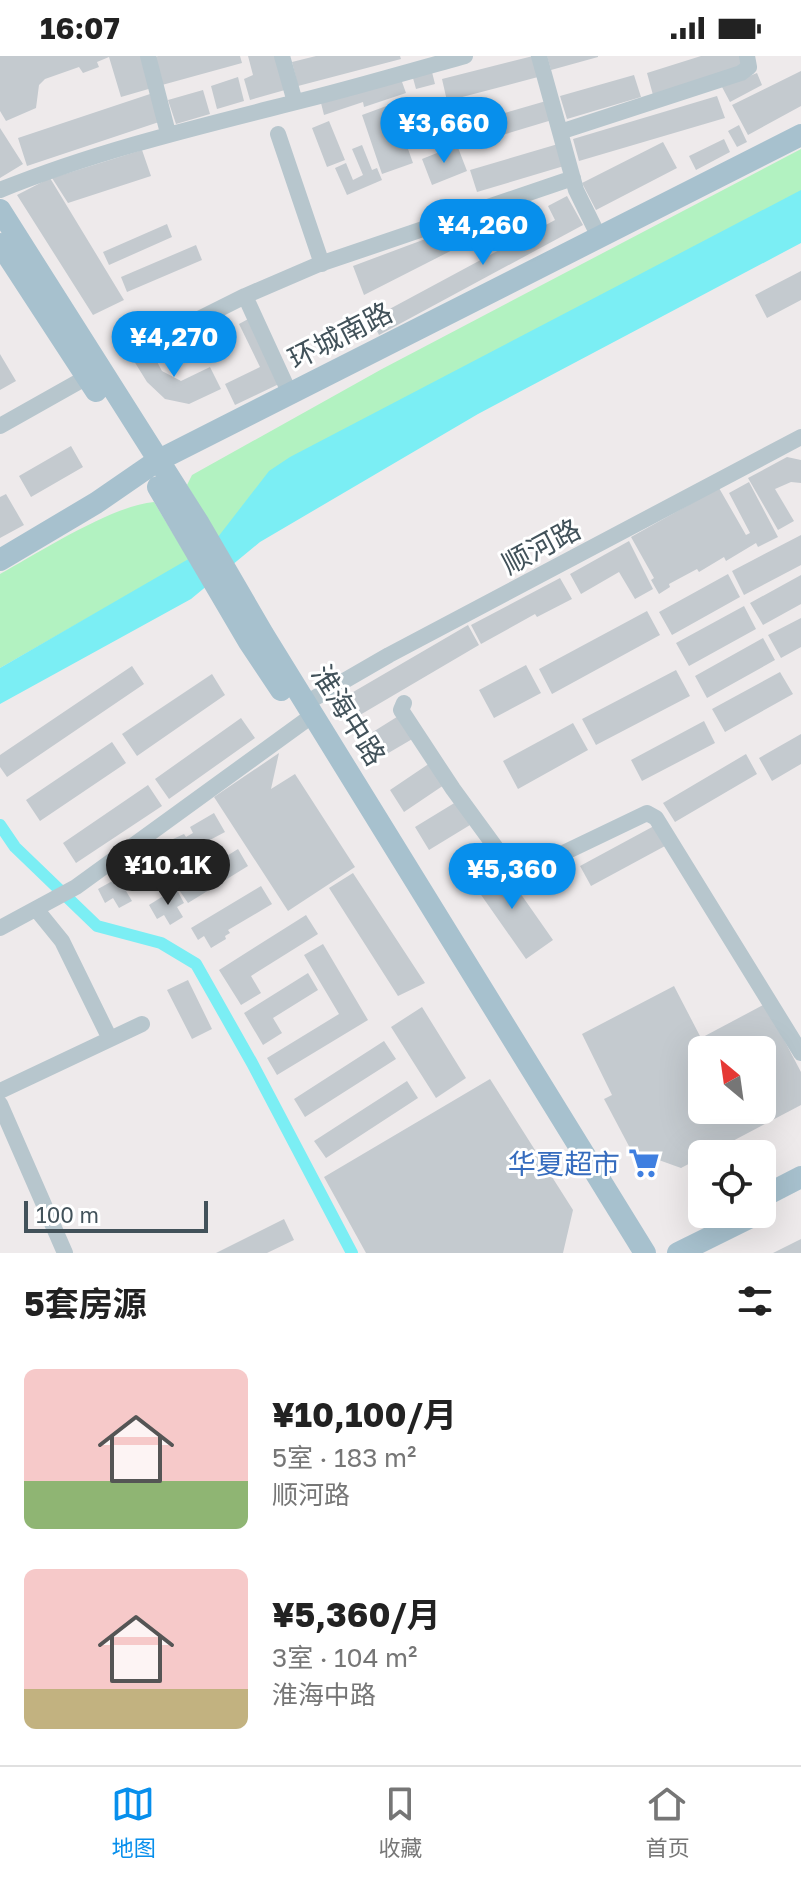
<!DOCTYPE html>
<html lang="zh">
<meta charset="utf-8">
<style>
body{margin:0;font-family:"Golos Text","Noto Sans SC",sans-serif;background:#f6f6f6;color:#222;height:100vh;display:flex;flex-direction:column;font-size:30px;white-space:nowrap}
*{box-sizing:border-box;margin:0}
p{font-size:26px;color:#767676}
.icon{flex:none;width:44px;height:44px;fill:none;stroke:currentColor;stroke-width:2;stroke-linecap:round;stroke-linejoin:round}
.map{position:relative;height:1197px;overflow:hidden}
.side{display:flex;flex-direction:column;background:#fff;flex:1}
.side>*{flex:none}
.needle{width:52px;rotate:331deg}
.buttons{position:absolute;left:688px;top:980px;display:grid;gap:16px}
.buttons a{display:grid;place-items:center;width:88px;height:88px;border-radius:12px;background:#fff;box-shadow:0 8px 32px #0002;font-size:40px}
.scale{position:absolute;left:24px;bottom:20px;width:184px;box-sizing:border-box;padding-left:8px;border:4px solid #42525a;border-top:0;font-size:22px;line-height:28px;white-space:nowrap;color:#42525a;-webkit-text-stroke:6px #fff;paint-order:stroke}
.price{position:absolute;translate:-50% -68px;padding:0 18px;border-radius:28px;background:#078fec;color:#fff;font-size:26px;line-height:52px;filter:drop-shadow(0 2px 4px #0008)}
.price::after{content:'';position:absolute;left:50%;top:48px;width:24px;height:18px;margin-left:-12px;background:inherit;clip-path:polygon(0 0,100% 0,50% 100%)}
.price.active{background:#222;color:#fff}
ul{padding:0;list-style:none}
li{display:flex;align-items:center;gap:24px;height:200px;padding:0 24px}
li span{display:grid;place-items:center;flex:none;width:224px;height:160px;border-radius:12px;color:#555}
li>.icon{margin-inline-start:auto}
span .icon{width:96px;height:96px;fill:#fffc;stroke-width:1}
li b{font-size:34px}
h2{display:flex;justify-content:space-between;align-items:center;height:96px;padding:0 24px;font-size:34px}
.status{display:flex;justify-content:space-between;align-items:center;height:56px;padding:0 40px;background:#fff;direction:ltr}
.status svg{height:22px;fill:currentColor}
.tabs{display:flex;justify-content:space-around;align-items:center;height:112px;border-top:2px solid #e0e0e0;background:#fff;font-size:22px;color:#767676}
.tabs a{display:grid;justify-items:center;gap:4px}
.tabs .active{color:#078fec}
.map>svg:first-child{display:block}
.green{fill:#b2f2c1}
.water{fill:#7beef4}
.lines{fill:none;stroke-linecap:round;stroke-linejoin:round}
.canal{stroke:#7beef4;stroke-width:12}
.building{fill:#c4cacf;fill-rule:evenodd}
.minor{stroke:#b7c6cd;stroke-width:16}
.major{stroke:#a7c1ce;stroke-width:22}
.labels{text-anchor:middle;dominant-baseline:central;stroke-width:6;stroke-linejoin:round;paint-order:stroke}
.street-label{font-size:28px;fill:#42525a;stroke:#fff}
.shop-label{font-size:28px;fill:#366cbe;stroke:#fff;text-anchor:end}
</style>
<div class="status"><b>16:07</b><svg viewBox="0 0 49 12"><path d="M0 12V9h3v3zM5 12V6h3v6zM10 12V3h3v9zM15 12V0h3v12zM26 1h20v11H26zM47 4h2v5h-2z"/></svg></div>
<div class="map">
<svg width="801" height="1197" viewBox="0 0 801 1197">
<rect width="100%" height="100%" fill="#eeeaeb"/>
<path class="green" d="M801,93v48l-581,343 -33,-55 5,-10 190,-106z
M154,446l35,58 -189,108v-94c40,-22 111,-68 154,-72z"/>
<path class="water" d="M801,134v53l-323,171 -218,128 -69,57 -191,105v-36l211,-122 58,-75 21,-14z"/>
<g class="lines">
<path class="canal" d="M0,769l15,22 82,79 64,17 35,21 56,99 100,190"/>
</g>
<path class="building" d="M0,0h142l10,32 -31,9 -12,-40 -12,5 2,5 -16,6 -4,-6 -34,12 -6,6 -3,23 -30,13 -6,-10z
M158,0h82l2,7 -80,22 -7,-28z
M248,0h27l10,34 -35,10 -6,-21 9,-4z
M316,0h84l1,3 -103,27 -6,-24z
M533,0l5,21 -91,24 -5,-22z
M547,0h51v1l-47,13z
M701,0h40l4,11 -92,28 -6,-22z
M801,15v35l-53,29 -16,-30z
M432,16l3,12 -19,5 -3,-11z
M757,17l5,12 -32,17 -8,-15z
M634,19l7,22 -74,22 -7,-23z
M238,21l6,24 -27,8 -6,-23z
M401,23l5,14 -42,14 -1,-5 -39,13 -3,-12z
M203,34l7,24 -34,10 -8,-24z
M150,38l9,28 -132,44 -9,-28z
M717,40l8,22 -146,43 -6,-22z
M443,44l10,26 -13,5 -2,-5 -26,10 -8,-20z
M546,45l6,19 -89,27 -6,-20z
M392,48l21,59 -31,11 -20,-59z
M329,65l16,39 -18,7 -15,-39z
M739,69l8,17 -10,5 -9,-16z
M0,72l23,36 -23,14z
M724,83l6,13 -34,18 -7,-14z
M663,86l14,26 -81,42 -14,-27z
M558,88l6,22 -87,26 -7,-22z
M362,89l10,25 5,-2 5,12 -35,15 -12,-27 11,-5 7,17 10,-5 -11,-26z
M457,89l10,26 -35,14 -10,-26z
M142,94l9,26 -83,27 -16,-25z
M50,122l74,122 -31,15 -76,-120z
M567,140l16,29 -204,110 -8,-16 184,-99 -7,-14z
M479,163l1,17 -116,59 -11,-29z
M167,168l5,13 -63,28 -6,-13z
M196,189l6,15 -75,32 -6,-15z
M801,215v29l-34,18 -12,-23z
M250,262l31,65 -46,22 -10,-21 35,-17 -21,-43z
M147,287l15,28 19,10 29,-14 11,22 -32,15 -24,-5 -18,-17 -18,-29z
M0,298l16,27 -16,9z
M71,390l12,21 -52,30 -12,-21z
M787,401l14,3v23l-10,-1 -16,7 19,32 -16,9 -30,-52z
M749,426l29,55 -20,10 -2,-4 -30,18 -2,-4 -25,15 -2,-3 -28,15 1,3 -11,7 -8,-14 3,-2 -23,-41 88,-49 27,47 4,-2 -21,-40z
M6,438l18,31 -24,13v-41z
M801,479v30l-57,30 -12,-24z
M629,485l24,48 -18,10 -16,-27 -38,22 -11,-20z
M728,518l12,23 -68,38 -13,-23z
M801,519v29l-38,21 -13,-22z
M560,522l12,21 -35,18 -2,-3 -54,30 -10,-19z
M744,550l12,23 -67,37 -13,-23z
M647,555l13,24 -108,59 -13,-25z
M801,562v29l-20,11 -13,-23z
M468,569l11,20 -131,77 -12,-20z
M763,582l12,22 -68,38 -12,-22z
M526,609l15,28 -47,25 -15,-28z
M132,610l12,18 -137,93 -7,-10v-12z
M676,614l14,26 -94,49 -14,-26z
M780,616l13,22 -68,38 -13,-23z
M212,618l13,21 -88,61 -15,-22z
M400,659l14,23 -41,24 -13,-22z
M241,662l14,20 -86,61 -14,-20z
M704,665l11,22 -73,38 -11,-21z
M573,667l15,27 -70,39 -15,-28z
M801,678v30l-29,17 -13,-23z
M112,686l14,21 -86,58 -14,-21z
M279,697l-8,36 24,-15 60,93 -67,44 -74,-114z
M746,698l11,20 -82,48 -12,-19z
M430,707l14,22 -40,27 -14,-22z
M148,729l14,21 -86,57 -13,-20z
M456,746l14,23 -41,25 -14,-23z
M214,757l11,19 -79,42v7l-11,5 -8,-13 7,-5 -2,-4 12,-7 2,4 9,-5 -2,-4 11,-6 2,3 9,-6 -2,-4 11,-5 2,3 7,-4 -3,-6z
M654,770l11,20 -74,40 -11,-20z
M238,793l10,17 -60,37 -11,-16z
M499,807l54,77 -27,19 -54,-77z
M353,817l72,110 -27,13 -69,-108z
M125,818l7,13 -6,4 6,10 -13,7 -6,-10 -8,5 -7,-14z
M261,830l11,18 -44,26 2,3 -5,3 1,3 -15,9 -7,-12 -6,4 -7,-12z
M176,832l8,15 -7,4 6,10 -13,8 -6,-10 -7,4 -8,-14z
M306,859l12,19 -67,42 10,17 -20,12 -22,-35z
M323,888l45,76 -91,55 -10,-17 72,-44 -35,-59z
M308,917l10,17 -45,28 9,15 -19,12 -19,-32z
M188,924l24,49 -20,10 -25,-49z
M674,930l27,52 64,-34 36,68v33l-93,49h-6v3l-21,11 -50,-18 -27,-51 8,-4 -30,-61zM702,994h60v60h-60z
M422,951l44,71 -30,20 -45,-71z
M384,985l12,18 -91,58 -11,-18z
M490,1023l83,131 -10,43h-197l-42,-76z
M407,1025l11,17 -92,60 -12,-17z
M284,1163l10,21 -27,13h-51z
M801,1183v14h-28z"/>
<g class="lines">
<path class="minor" d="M148,0l20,77
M282,0l13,46
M539,0l37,134 23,47
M560,76l181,-59 8,-6 -2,-11
M278,78l44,130
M0,134c101,-41 206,-65 312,-92 51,-13 102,-28 153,-42
M163,281l82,-41
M290,338l-45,-98 72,-31 256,-87
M0,370l87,-49
M306,647l83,-48 412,-218
M404,647l-3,7 52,79 57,78 10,5 8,-2 119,-57 9,5 145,235
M36,853l26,32 48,98
M0,872l76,-41 237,-172
M0,1035l142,-67
M0,1048l65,149"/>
<path class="major" d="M0,154l199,314 64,110 382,619
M0,188l96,147
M158,431l91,155 32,48
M0,504l96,-57 61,-42 644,-326
M762,1141l39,-20
M678,1197l79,-39"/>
</g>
<defs>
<symbol id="supermarket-bare" viewBox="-9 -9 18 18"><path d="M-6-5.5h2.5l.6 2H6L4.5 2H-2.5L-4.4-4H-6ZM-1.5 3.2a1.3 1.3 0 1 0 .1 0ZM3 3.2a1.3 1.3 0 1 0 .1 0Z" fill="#3f7fe0" stroke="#fff" stroke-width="2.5" paint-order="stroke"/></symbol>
</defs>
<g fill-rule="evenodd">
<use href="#supermarket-bare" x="622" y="1085" width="44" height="44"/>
</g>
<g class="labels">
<g class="street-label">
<text transform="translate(340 279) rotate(-27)">环城南路</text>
<text transform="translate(541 490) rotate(-28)">顺河路</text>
<text transform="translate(349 659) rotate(58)">淮海中路</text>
</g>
<g class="shop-label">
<text x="620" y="1107">华夏超市</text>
</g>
</g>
</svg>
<div class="buttons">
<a><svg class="needle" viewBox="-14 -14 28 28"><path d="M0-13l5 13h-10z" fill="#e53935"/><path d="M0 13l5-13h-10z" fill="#767676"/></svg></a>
<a><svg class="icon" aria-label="locate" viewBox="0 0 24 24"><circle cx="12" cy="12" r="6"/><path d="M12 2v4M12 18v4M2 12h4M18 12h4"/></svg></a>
</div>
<div class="scale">100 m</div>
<b class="price" style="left:444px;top:109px">¥3,660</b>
<b class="price" style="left:483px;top:211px">¥4,260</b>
<b class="price" style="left:174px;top:323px">¥4,270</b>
<b class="price active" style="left:168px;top:851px">¥10.1K</b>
<b class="price" style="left:512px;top:855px">¥5,360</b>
</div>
<section class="side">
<h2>5套房源<svg class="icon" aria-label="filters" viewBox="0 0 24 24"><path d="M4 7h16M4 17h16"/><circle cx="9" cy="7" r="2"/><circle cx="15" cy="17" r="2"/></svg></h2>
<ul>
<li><span style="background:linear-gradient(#f6c9c9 70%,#8fb573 0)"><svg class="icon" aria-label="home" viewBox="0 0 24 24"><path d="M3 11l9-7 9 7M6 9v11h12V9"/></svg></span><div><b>¥10,100/月</b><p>5室 · 183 m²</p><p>顺河路</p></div></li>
<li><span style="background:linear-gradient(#f6c9c9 75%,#c2b280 0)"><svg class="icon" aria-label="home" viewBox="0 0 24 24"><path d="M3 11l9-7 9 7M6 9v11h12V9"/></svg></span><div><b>¥5,360/月</b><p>3室 · 104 m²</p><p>淮海中路</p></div></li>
</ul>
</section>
<nav class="tabs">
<a class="active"><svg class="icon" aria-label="map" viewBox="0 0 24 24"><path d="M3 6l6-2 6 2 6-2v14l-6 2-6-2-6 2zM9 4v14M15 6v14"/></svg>地图</a>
<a><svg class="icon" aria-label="saved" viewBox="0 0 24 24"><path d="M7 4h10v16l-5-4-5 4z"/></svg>收藏</a>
<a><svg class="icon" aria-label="home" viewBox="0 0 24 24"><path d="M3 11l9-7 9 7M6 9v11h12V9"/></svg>首页</a>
</nav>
